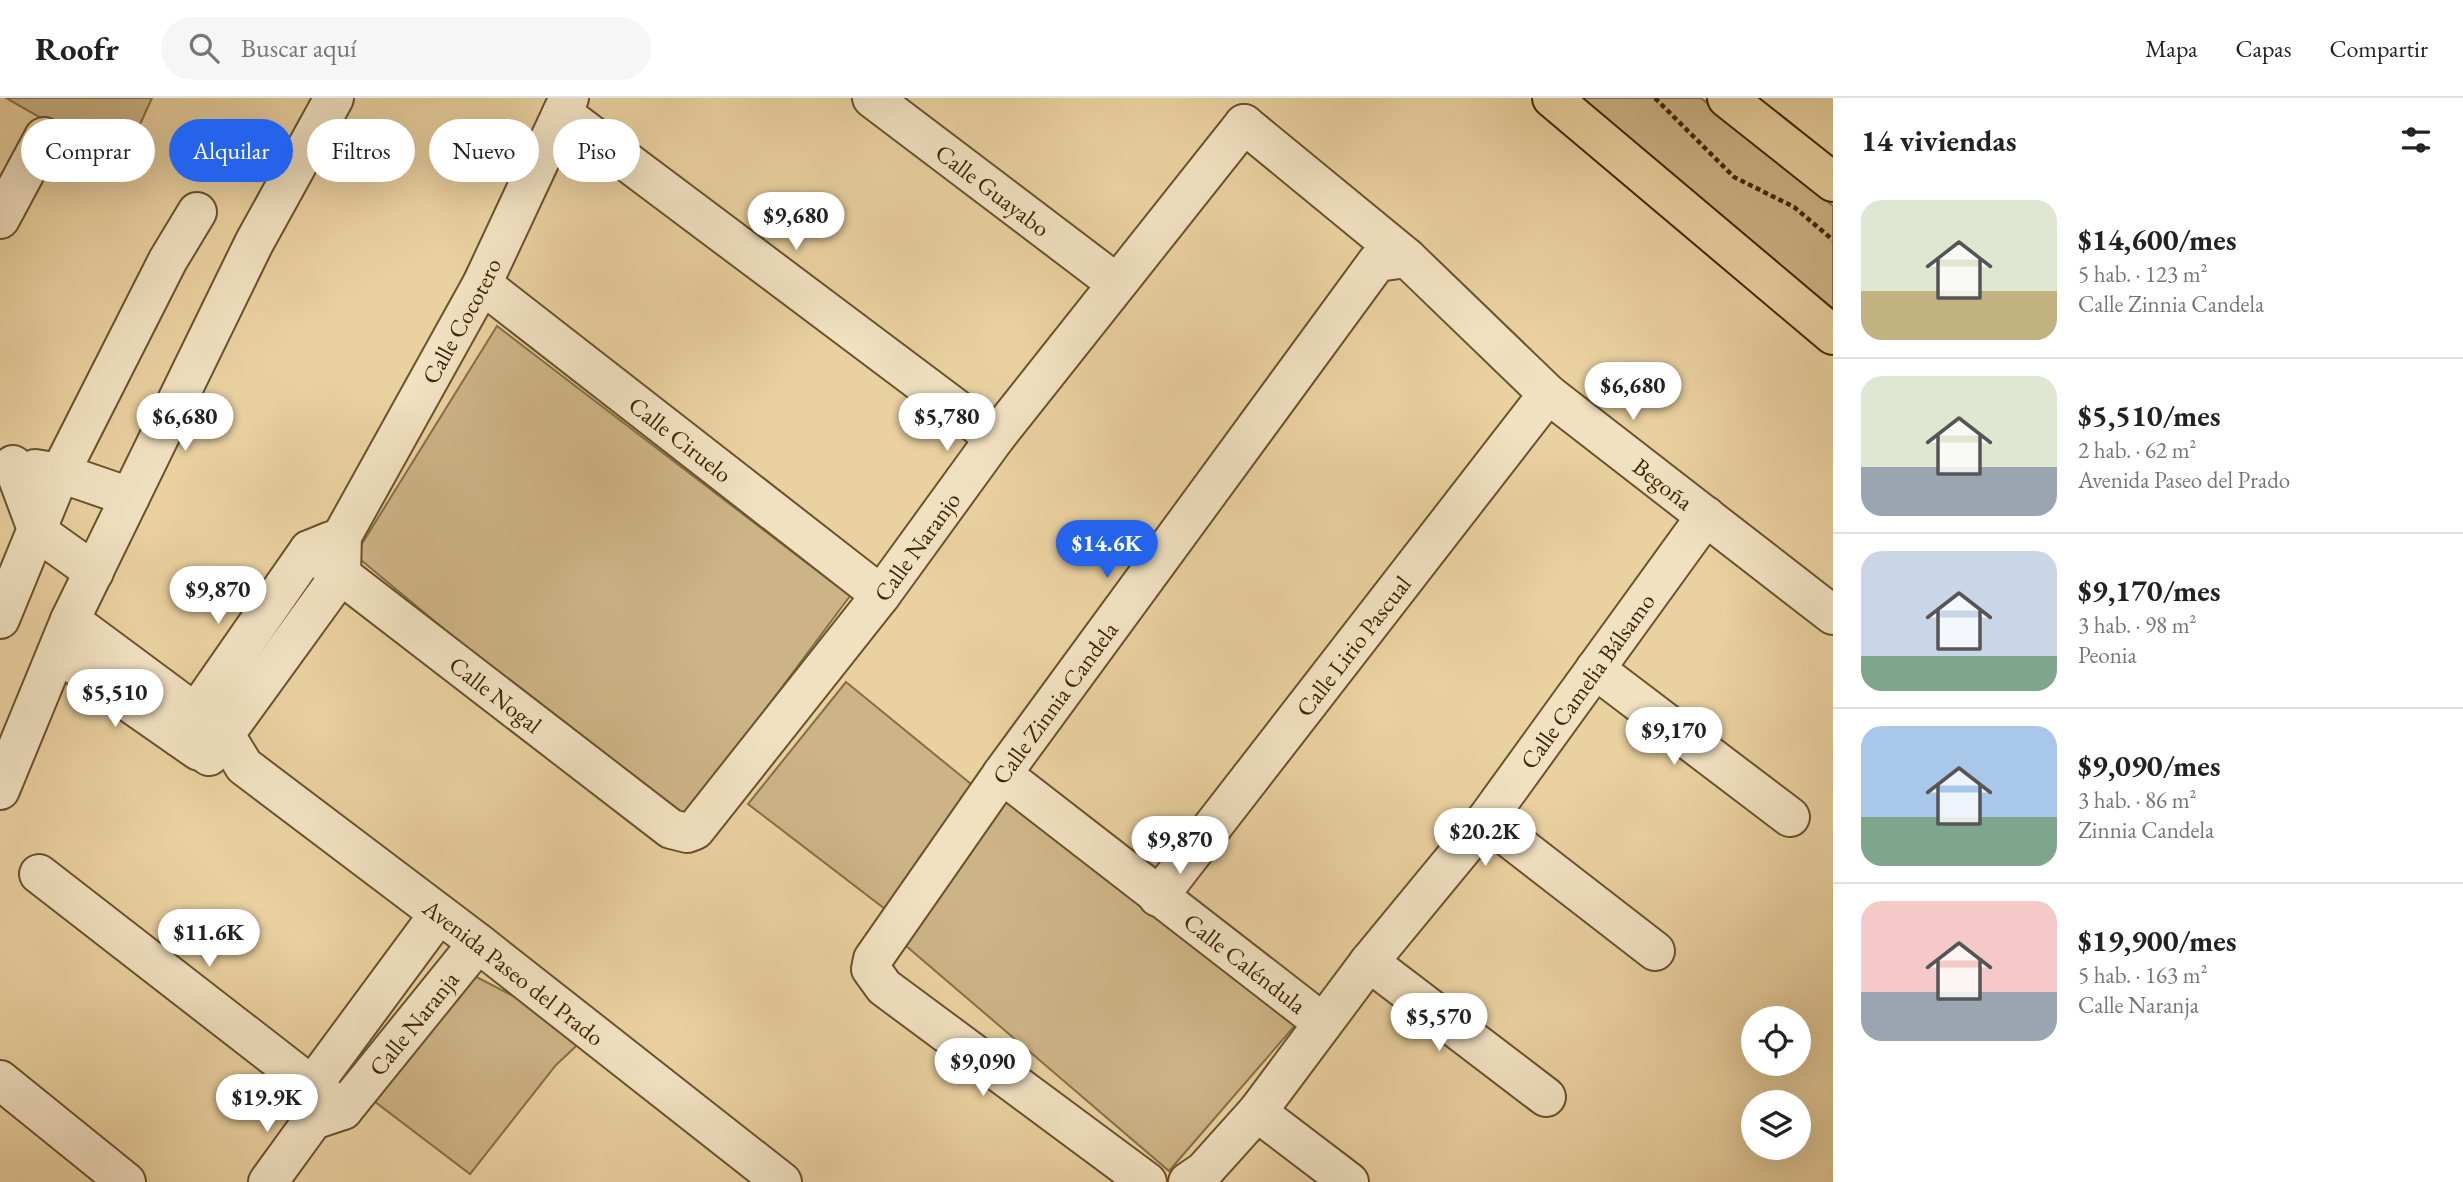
<!DOCTYPE html>
<html lang="es">
<meta charset="utf-8">
<style>
body{margin:0;font-family:"EB Garamond",serif;background:#f6f6f6;color:#222;height:100vh;display:flex;flex-direction:column;font-size:26px;white-space:nowrap}
*{box-sizing:border-box;margin:0}
p{font-size:23px;color:#767676}
.icon{flex:none;width:38px;height:38px;fill:none;stroke:currentColor;stroke-width:2;stroke-linecap:round;stroke-linejoin:round}
.map{position:relative;flex:1;overflow:hidden}
.side{display:flex;flex-direction:column;background:#fff;width:630px}
.side>*{flex:none}
.banner{position:absolute;left:21px;top:21px;width:665px;height:63px;display:flex;gap:14px}
.fabs{position:absolute;left:1741px;top:908px;display:grid;gap:14px}
.fabs a{display:grid;place-items:center;width:70px;height:70px;border-radius:50%;background:#fff;box-shadow:0 7px 28px #0002;font-size:35px}
.price{position:absolute;translate:-50% -60px;padding:0 16px;border-radius:24px;background:#fff;color:#222;font-size:23px;line-height:46px;filter:drop-shadow(0 2px 4px #0008)}
.price::after{content:'';position:absolute;left:50%;top:42px;width:21px;height:16px;margin-left:-10px;background:inherit;clip-path:polygon(0 0,100% 0,50% 100%)}
.price.current{background:#2563eb;color:#fff}
ul{padding:0;list-style:none}
li{display:flex;align-items:center;gap:21px;height:175px;padding:0 28px}
li+li{border-top:2px solid #e0e0e0}
li span{display:grid;place-items:center;flex:none;width:196px;height:140px;border-radius:21px;color:#555}
li>.icon{margin-inline-start:auto}
span .icon{width:84px;height:84px;fill:#fffc;stroke-width:1}
li b{font-size:30px}
h2{display:flex;justify-content:space-between;align-items:center;height:84px;padding:0 28px;font-size:30px}
.pill{padding:0 24px;border-radius:32px;background:#fff;box-shadow:0 7px 28px #0002;font-size:24px;line-height:63px}
.pill.current{background:#2563eb;color:#fff}
header{display:flex;align-items:center;gap:42px;box-sizing:border-box;height:98px;padding:0 35px;background:#fff;border-bottom:2px solid #e0e0e0}
header strong{font-size:33px}
nav{display:flex;gap:38px;margin-inline-start:auto;font-size:24px}
.search{width:490px;height:63px;background:#f6f6f6;display:flex;align-items:center;gap:18px;box-sizing:border-box;padding:0 24px;border-radius:38px;color:#767676;font-size:26px}
main{display:flex;flex:1;min-height:0}
.map>svg:first-child{display:block}
.green{fill:#cdb486;stroke:#866e46;stroke-width:2}
.lines{fill:none;stroke-linecap:round;stroke-linejoin:round}
.minor-casing{stroke:#6a522c;stroke-width:42}
.major-casing{stroke:#402705;stroke-width:42}
.path{stroke:#402705;stroke-width:4.5;stroke-dasharray:5 3.5;stroke-linecap:butt}
.minor{stroke:#f1e1c1;stroke-width:38}
.major{stroke:#ead1a0;stroke-width:38}
.labels{text-anchor:middle;dominant-baseline:central;stroke-width:5;stroke-linejoin:round;paint-order:stroke}
.street-label{font-size:24px;fill:#402705;stroke:#f1e1c1}
</style>
<header>
<strong>Roofr</strong>
<div class="search"><svg class="icon" aria-label="search" viewBox="0 0 24 24"><circle cx="10" cy="10" r="6"/><path d="M15 15l6 6"/></svg>Buscar aquí</div>
<nav><a>Mapa</a><a>Capas</a><a>Compartir</a></nav>
</header>
<main>
<div class="map">
<svg width="1833" height="1084" viewBox="0 0 1833 1084">
<rect width="100%" height="100%" fill="#ead1a0"/>
<filter id="stains"><feTurbulence type="fractalNoise" baseFrequency=".00286" numOctaves="4"/><feColorMatrix values="0 0 0 0 .2 0 0 0 0 .09 0 0 0 0 .02 0 0 0 .5 -.17"/></filter>
<radialGradient id="worn" r=".72"><stop offset=".6" stop-color="#630" stop-opacity="0"/><stop offset="1" stop-color="#630" stop-opacity=".3"/></radialGradient>
<path class="green" d="M6,0h146l-30,66z
M1575,0h126l132,108v111z
M497,228l353,270 -171,229 -324,-270z
M846,584l136,111 -93,119 -141,-108z
M1007,688l291,236 -129,149 -264,-226z
M465,873l123,64 -32,30 -86,109 -100,-76z"/>
<g class="lines">
<defs>
<g id="minor">
<path id="s1" d="M872,0l244,185"/>
<path d="M562,15l433,325"/>
<path id="s2" d="M1244,26l163,134 141,136 285,221"/>
<path d="M0,121l44,-82"/>
<path id="s3" d="M482,186l399,311"/>
<path d="M13,367l25,67 56,40"/>
<path d="M35,371l25,4 70,24"/>
<path id="s4" d="M309,452l362,279 16,4 8,-3 186,-235 114,-157 249,-314"/>
<path d="M0,521l60,-146 108,-213 29,-48"/>
<path id="s5" d="M70,522l155,115 19,31 234,177 304,239"/>
<path d="M57,554l142,99"/>
<path d="M1595,571l195,148"/>
<path d="M179,639l130,-187 22,-9"/>
<path id="s6" d="M209,658l132,-182 1,-38 140,-252 87,-186"/>
<path id="s7" d="M1002,676l321,249"/>
<path d="M0,692l70,-170 184,-377 80,-145"/>
<path d="M1486,722l169,131"/>
<path d="M39,776l304,236"/>
<path id="s8" d="M1158,799l390,-503"/>
<path d="M1369,864l177,135"/>
<path d="M0,982l126,102"/>
<path d="M313,1013l-1,-25 127,-172"/>
<path d="M1257,1014l92,70"/>
<path id="s9" d="M268,1084l45,-62 30,-10 135,-167"/>
<path id="s10" d="M1147,1084l-263,-195 -13,-18 2,-10 129,-185 375,-512 30,-4"/>
<path id="s11" d="M1188,1084l16,-11 53,-59 112,-150 117,-142 220,-304"/>
</g>
<path id="major" d="M1552,0l281,237
M1727,0l106,84"/>
</defs>
<use href="#minor" class="minor-casing"/>
<use href="#major" class="major-casing"/>
<path class="path" d="M1655,0l79,79 60,30 39,33"/>
<use href="#minor" class="minor"/>
<use href="#major" class="major"/>
</g>
<g class="labels">
<g class="street-label">
<text stroke="none"><textPath href="#s1" startOffset="152">Calle Guayabo</textPath></text>
<text stroke="none"><textPath href="#s6" startOffset="509">Calle Cocotero</textPath></text>
<text stroke="none"><textPath href="#s3" startOffset="252">Calle Ciruelo</textPath></text>
<text stroke="none"><textPath href="#s2" startOffset="553">Begoña</textPath></text>
<text stroke="none"><textPath href="#s4" startOffset="842">Calle Naranjo</textPath></text>
<text stroke="none"><textPath href="#s8" startOffset="318">Calle Lirio Pascual</textPath></text>
<text stroke="none"><textPath href="#s11" startOffset="642">Calle Camelia Bálsamo</textPath></text>
<text stroke="none"><textPath href="#s4" startOffset="236">Calle Nogal</textPath></text>
<text stroke="none"><textPath href="#s10" startOffset="674">Calle Zinnia Candela</textPath></text>
<text stroke="none"><textPath href="#s7" startOffset="308">Calle Caléndula</textPath></text>
<text stroke="none"><textPath href="#s5" startOffset="569">Avenida Paseo del Prado</textPath></text>
<text stroke="none"><textPath href="#s9" startOffset="220">Calle Naranja</textPath></text>
</g>
</g>
<rect width="100%" height="100%" filter="url(#stains)"/>
<rect width="100%" height="100%" fill="url(#worn)"/>
</svg>
<div class="fabs">
<a><svg class="icon" aria-label="locate" viewBox="0 0 24 24"><circle cx="12" cy="12" r="6"/><path d="M12 2v4M12 18v4M2 12h4M18 12h4"/></svg></a>
<a><svg class="icon" aria-label="layers" viewBox="0 0 24 24"><path d="M12 4l9 5-9 5-9-5zM3 14l9 5 9-5"/></svg></a>
</div>
<b class="price" style="left:796px;top:154px">$9,680</b>
<b class="price" style="left:1633px;top:324px">$6,680</b>
<b class="price" style="left:185px;top:355px">$6,680</b>
<b class="price" style="left:947px;top:355px">$5,780</b>
<b class="price current" style="left:1107px;top:482px">$14.6K</b>
<b class="price" style="left:218px;top:528px">$9,870</b>
<b class="price" style="left:115px;top:631px">$5,510</b>
<b class="price" style="left:1674px;top:669px">$9,170</b>
<b class="price" style="left:1485px;top:770px">$20.2K</b>
<b class="price" style="left:1180px;top:778px">$9,870</b>
<b class="price" style="left:209px;top:871px">$11.6K</b>
<b class="price" style="left:1439px;top:955px">$5,570</b>
<b class="price" style="left:983px;top:1000px">$9,090</b>
<b class="price" style="left:267px;top:1036px">$19.9K</b>
<div class="banner">
<a class="pill">Comprar</a>
<a class="pill current">Alquilar</a>
<a class="pill">Filtros</a>
<a class="pill">Nuevo</a>
<a class="pill">Piso</a>
</div>
</div>
<section class="side">
<h2>14 viviendas<svg class="icon" aria-label="filters" viewBox="0 0 24 24"><path d="M4 7h16M4 17h16"/><circle cx="9" cy="7" r="2"/><circle cx="15" cy="17" r="2"/></svg></h2>
<ul>
<li><span style="background:linear-gradient(#dfe7d0 65%,#c2b280 0)"><svg class="icon" aria-label="home" viewBox="0 0 24 24"><path d="M3 11l9-7 9 7M6 9v11h12V9"/></svg></span><div><b>$14,600/mes</b><p>5 hab. · 123 m²</p><p>Calle Zinnia Candela</p></div></li>
<li><span style="background:linear-gradient(#dfe7d0 65%,#9aa5b1 0)"><svg class="icon" aria-label="home" viewBox="0 0 24 24"><path d="M3 11l9-7 9 7M6 9v11h12V9"/></svg></span><div><b>$5,510/mes</b><p>2 hab. · 62 m²</p><p>Avenida Paseo del Prado</p></div></li>
<li><span style="background:linear-gradient(#c9d6e8 75%,#7fa58c 0)"><svg class="icon" aria-label="home" viewBox="0 0 24 24"><path d="M3 11l9-7 9 7M6 9v11h12V9"/></svg></span><div><b>$9,170/mes</b><p>3 hab. · 98 m²</p><p>Peonia</p></div></li>
<li><span style="background:linear-gradient(#a9c7e8 65%,#7fa58c 0)"><svg class="icon" aria-label="home" viewBox="0 0 24 24"><path d="M3 11l9-7 9 7M6 9v11h12V9"/></svg></span><div><b>$9,090/mes</b><p>3 hab. · 86 m²</p><p>Zinnia Candela</p></div></li>
<li><span style="background:linear-gradient(#f6c9c9 65%,#9aa5b1 0)"><svg class="icon" aria-label="home" viewBox="0 0 24 24"><path d="M3 11l9-7 9 7M6 9v11h12V9"/></svg></span><div><b>$19,900/mes</b><p>5 hab. · 163 m²</p><p>Calle Naranja</p></div></li>
</ul>
</section>
</main>
